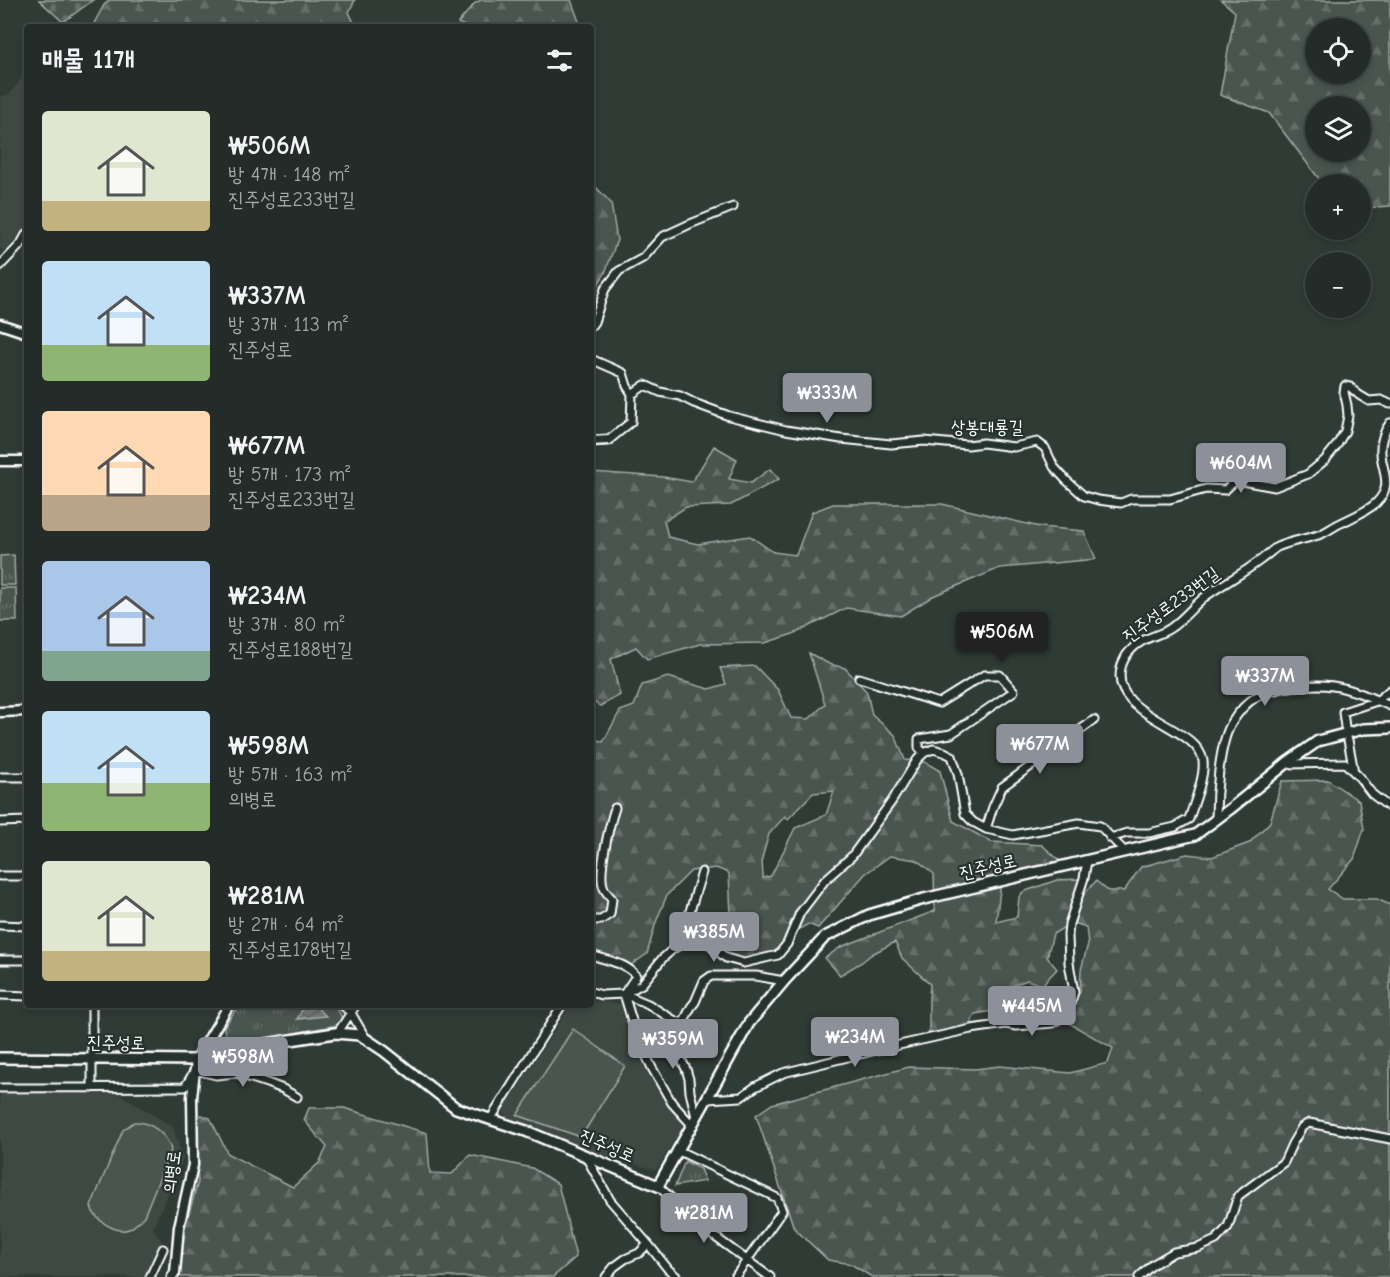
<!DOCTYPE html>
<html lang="ko">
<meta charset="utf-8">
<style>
body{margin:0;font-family:"Comic Neue","Poor Story",sans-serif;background:#2f3834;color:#f1f3f6;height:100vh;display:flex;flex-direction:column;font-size:22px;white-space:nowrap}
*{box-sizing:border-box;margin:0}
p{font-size:20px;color:#a3a7a8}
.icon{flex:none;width:33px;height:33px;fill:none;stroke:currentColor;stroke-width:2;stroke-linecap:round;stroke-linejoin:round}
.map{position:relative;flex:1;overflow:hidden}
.sheet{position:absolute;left:24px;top:24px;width:570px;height:984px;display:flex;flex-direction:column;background:#232c28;border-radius:6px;box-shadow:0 3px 9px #0003,0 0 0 2px #404845}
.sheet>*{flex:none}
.buttons{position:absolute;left:1305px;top:18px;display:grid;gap:12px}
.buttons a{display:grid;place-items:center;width:66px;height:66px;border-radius:50%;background:#232c28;box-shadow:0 3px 9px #0003,0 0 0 2px #404845;font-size:30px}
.price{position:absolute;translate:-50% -51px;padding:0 14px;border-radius:6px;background:#8c9099;color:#fff;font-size:20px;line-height:39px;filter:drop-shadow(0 2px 3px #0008)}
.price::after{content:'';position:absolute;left:50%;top:36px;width:18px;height:14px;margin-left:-9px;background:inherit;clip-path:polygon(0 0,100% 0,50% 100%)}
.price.on{background:#222;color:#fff}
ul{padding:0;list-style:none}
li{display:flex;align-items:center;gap:18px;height:150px;padding:0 18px}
li span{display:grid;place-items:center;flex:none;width:168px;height:120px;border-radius:6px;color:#555}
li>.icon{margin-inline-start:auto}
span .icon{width:72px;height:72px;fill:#fffc;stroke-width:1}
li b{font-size:26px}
h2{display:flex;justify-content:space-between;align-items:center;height:72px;padding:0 18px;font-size:26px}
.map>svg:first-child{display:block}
.built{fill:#3c4842}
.grass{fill:url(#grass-tufts);stroke:#a4aaa7;stroke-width:1.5}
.forest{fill:url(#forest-firs);stroke:#a4aaa7;stroke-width:1.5;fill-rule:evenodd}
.cemetery{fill:url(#cemetery-stones);stroke:#a4aaa7;stroke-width:1.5}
.pitch{fill:#4a544f;stroke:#a4aaa7;stroke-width:1.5}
.water{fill:url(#water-waves);stroke:#a9afac;stroke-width:1.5}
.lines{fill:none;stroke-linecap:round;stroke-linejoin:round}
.minor-casing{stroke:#fff;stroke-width:11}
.tertiary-casing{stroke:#fff;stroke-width:13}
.secondary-casing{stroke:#fff;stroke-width:14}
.minor{stroke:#26332d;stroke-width:7}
.tertiary{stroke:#26332d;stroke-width:8}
.secondary{stroke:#26332d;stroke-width:9}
.labels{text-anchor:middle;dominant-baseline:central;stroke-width:4.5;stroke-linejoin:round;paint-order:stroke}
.street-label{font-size:18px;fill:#fff;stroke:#26332d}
</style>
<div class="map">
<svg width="1390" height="1277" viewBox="0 0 1390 1277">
<defs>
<pattern id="grass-tufts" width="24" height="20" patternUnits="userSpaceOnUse" patternTransform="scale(1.5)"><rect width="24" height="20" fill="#4a544f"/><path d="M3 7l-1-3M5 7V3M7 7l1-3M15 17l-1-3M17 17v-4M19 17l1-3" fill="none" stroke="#656e69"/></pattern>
<pattern id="forest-firs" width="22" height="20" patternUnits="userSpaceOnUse" patternTransform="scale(1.5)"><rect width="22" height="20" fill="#4a544f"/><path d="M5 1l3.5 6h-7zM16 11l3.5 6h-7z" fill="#656e69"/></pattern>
<pattern id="cemetery-stones" width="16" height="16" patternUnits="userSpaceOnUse" patternTransform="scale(1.5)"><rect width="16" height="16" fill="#4a544f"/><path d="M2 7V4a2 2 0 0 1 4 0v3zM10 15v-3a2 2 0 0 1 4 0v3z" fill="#656e69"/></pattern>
<pattern id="water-waves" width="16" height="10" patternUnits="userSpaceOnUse" patternTransform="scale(1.5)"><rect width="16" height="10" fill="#707975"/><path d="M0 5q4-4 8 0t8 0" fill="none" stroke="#5e6260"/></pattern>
</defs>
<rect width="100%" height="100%" fill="#2f3b35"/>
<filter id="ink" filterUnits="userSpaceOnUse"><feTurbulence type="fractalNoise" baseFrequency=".0167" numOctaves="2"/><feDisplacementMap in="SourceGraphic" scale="12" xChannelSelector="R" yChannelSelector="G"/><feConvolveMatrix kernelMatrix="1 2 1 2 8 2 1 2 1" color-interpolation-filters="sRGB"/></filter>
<g filter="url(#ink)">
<path class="built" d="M27,71v157l-21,22 -6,-1v-153l9,-1z
M591,1001l30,3 7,27 16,34 24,35 16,26 -28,44 -50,-13 -99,-37 -4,-10 68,-105h20z
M0,1092l118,1 55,34 10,32 -30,69 9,14 -13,34 -2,1h-147z"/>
<path class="grass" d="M14,555l1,30h-15v-29z
M0,588h16l1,33h-17z
M239,1005h93c6,6 14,12 6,20l-104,19c-7,-4 -10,-9 -10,-17z
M685,1161l15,8 5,12 -30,5z"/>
<path class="forest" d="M110,0h245l-6,12 7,15h-264l12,-22z
M481,0h90l10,27h-115l-8,-4 17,-20z
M1221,0h169v206l-29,2 -1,-24h-37l-54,-71 -49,-18 15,-83zM1360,28v46h-44v-46zM1360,106v46h-44v-46z
M591,182l20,21 6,37 -12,33 -14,23z
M714,446l23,13 -8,20 22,4 19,-14 9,10 -48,26 -45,2 -22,14 4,16 30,7 52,-8 23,16 23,3 16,-43 21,-8h109l98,23 44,4 12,28 -96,9 -67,28 -32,20 -55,-8 -50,25 -31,10 -65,1 -53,15 -11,-12 -25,12 9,36 -20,11 -9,-6v-228l72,5 29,5z
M809,653l20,11 16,4 22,24 5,23 23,20 10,25 20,2 15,9 13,50 38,21 51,3 18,16 -59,21 -5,40 21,-5 2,-20 4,-5 34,-12 22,-1 -3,17 -10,30 -13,8 -6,23 10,12 -15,16 -15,-5 -18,7 -3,17 -8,6 -23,4 -6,11 -9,4 -31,5v-36l1,-14 -28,-26 -7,-16 -23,12 -10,8 -22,13 -15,-17 16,-11 94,-36 -1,-37 -17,-14 -27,-4 -25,18 -47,54 -10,-4 -22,13 -14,20 -34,9 -14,-9 21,-29 -14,-13 -2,-42 -13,-5 -25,3 -24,24 -11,27 -9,32 -22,15 -34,-16v-216l12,5 17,-31 14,-5 8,-21 26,-8 41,12 17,-5 -6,-16 35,-2 23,24 13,28 18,1 16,-15zM834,791l-8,24 -31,13 -24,48 -8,2 -1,-20 7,-24 16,-18 3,3 25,-26z
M1328,780l31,21 5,28 -10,30 -26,30 15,10h34l13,6v372h-518l-21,-13 -23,-4 -34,-32 -38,-113 16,-11 137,-37 66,2 25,-3 70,7 38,-10 5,-15 -46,-26 13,-31 1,-21 7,-26 -2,-17 -12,-4 7,-26 15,-16 12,10h16l17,-24 46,-13 25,3 37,-14 21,-21 12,-41z
M309,1108h35l83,25 3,40 22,1 18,-19 62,13 26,16 18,73 -23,20h-375l3,-36 17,-59 -3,-32 -7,-30 14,-5 8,3 18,36 65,33 26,-24 8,-16 -23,-27z"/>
<path class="cemetery" d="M39,0h54l-30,22z"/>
<path class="pitch" d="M573,1029l52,37 -44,71 -64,-22z
M134,1122c16,-1 33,12 37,28l-27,66c-4,5 -9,10 -15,13 -13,5 -35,-9 -38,-23l32,-76z"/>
<path class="water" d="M305,1005h9l12,11 -29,3z"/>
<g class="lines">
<defs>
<path id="minor" d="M0,266l21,-22 6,-11
M591,326l3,-4 11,-33 14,-18 24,-13 19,-21 28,-13 43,-17
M591,359l32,14 4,13 5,8
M609,440l22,-18 1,-28 13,-9 15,7 20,4 14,7 35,13 57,14 55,9 50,5 33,-3 44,4 15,-2 31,4 23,-5 8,6 9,19 12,13 18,16 14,4 23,3 10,-4h39l36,-10 19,1 11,-10 39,7 33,-13 17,-14 12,-15 8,-14 3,-15 -1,-11 -3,-13 1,-6 5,1 9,8 10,6 12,-1 9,4
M859,678l80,25 45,-28h16l14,16 -63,43 -32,5v9l5,5
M1345,727l-2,-15 34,-11 13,-11
M1348,740l6,32
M1286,764l59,-1 14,14 13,17 18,14
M0,777h27
M1216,819c0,-24 3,-74 15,-95 6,-10 15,-21 25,-27 17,-10 58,-14 77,-11 20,3 39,12 57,20
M0,822l27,-1
M986,829l7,-22 9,-20 92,-67
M1110,838l17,-5h22l26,-6 14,-8c5,-16 16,-42 14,-58 -5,-36 -93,-44 -82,-93 1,-5 5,-13 8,-16 13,-16 30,-15 43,-25 11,-8 20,-19 30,-28 18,-14 39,-24 57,-38 6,-4 12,-10 18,-14 14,-6 30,-8 44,-13 7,-3 13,-8 20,-11 12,-6 25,-11 35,-20 14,-14 10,-24 6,-42 -3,-14 0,-27 8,-38
M0,876h27
M591,920h10l9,-6 2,-15c-2,-3 -7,-7 -8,-11 -7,-14 6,-65 11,-80
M0,925l27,1
M695,936l-5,-25 12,-39
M591,955c15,5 36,8 45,21l-12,18 12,40 16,34 20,35 20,22
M0,960h27
M591,992l11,3 22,-1 24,10 27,17 8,2 8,-16 4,-5 9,-21 7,-5h45l28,5
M624,994l18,-10 20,-25 11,-10 22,-13 11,5 20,17 18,5 34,-8 9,-11 13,-31 25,-33 27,-24 40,-55 25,-41 7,-7 9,-4 11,3 8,4 6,18 7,40 8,8 13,7 27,6 66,-12 21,3 25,26
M0,995l27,1
M92,1005v83
M342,1005l9,8 14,24
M679,1022l-4,19 6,18 5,10 3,10 1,13 6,25
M335,1033l3,-1 18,-27
M0,1088l185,-1 10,-17 21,5 20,-2 31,10 16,6 14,8
M707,1099l34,-2 14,-10 28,-14 85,-21 103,-23 35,-5 10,2 37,-3 10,-7 7,-12 4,-12 -5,-29 -1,-28 1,-11 15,-46 3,-17
M490,1120l72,-115
M677,1150l100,48 5,13 -47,66
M585,1155l25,45 38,44 20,25 9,8
M658,1186l49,45 63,46
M150,1277l13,-28
M606,1277l8,-10 11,-8 14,-6 9,-9
M1139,1277l13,-12 22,-13 24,-4 18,-8 12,-13 10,-31 46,-34 8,-18 10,-17 7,-4 81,16"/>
<path id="tertiary" d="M0,324l27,9
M591,441l18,-1
M0,461h27
M0,712l27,-1
M172,1277l3,-4 4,-46 14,-62 -1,-68 4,-37 33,-55"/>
<path id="secondary" d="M0,1058l196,2 50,-13 89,-14 25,2 24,16 72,57 70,23 132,55 91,-163 35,-42 41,-44 44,-22 55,-16 271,-64 35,-26 58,-47 30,-21 45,-12 27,-1"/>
</defs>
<use href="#minor" class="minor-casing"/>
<use href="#tertiary" class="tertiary-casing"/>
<use href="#secondary" class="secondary-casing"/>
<use href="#minor" class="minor"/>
<use href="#tertiary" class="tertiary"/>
<use href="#secondary" class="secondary"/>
</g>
</g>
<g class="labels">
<g class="street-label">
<text x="987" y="427">상봉대룡길</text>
<text transform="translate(1171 605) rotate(-36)">진주성로233번길</text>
<text transform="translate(988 867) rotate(-13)">진주성로</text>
<text transform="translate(116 1043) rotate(1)">진주성로</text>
<text transform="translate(607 1146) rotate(23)">진주성로</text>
<text transform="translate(172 1172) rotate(-82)">의병로</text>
</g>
</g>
</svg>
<div class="buttons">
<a><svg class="icon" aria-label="locate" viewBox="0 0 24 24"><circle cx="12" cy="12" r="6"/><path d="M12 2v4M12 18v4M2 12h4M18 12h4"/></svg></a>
<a><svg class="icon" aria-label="layers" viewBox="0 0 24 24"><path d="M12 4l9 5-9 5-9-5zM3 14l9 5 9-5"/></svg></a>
<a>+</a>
<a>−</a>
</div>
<b class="price" style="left:827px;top:424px">₩333M</b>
<b class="price" style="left:1241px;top:494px">₩604M</b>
<b class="price on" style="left:1002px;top:663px">₩506M</b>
<b class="price" style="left:1265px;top:707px">₩337M</b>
<b class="price" style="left:1040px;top:775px">₩677M</b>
<b class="price" style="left:714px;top:963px">₩385M</b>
<b class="price" style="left:1032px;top:1037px">₩445M</b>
<b class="price" style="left:855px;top:1068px">₩234M</b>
<b class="price" style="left:673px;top:1070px">₩359M</b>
<b class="price" style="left:243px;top:1088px">₩598M</b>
<b class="price" style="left:704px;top:1244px">₩281M</b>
<section class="sheet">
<h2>매물 11개<svg class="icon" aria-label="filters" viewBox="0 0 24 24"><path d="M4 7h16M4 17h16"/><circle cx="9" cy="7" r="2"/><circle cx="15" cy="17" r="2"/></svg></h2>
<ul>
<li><span style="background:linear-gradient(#dfe7d0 75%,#c2b280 0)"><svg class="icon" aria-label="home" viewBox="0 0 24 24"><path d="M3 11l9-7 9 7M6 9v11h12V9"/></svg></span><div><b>₩506M</b><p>방 4개 · 148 m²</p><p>진주성로233번길</p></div></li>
<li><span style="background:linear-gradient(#bfe0f5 70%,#8fb573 0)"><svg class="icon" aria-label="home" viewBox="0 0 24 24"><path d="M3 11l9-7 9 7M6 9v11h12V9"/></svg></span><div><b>₩337M</b><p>방 3개 · 113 m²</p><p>진주성로</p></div></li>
<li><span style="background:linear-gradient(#ffd9b3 70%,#b9a48a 0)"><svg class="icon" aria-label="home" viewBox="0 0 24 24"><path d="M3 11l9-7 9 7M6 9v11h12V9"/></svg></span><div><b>₩677M</b><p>방 5개 · 173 m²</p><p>진주성로233번길</p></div></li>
<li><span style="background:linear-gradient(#a9c7e8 75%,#7fa58c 0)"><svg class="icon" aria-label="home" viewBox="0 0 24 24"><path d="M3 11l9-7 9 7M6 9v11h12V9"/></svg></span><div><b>₩234M</b><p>방 3개 · 80 m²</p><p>진주성로188번길</p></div></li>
<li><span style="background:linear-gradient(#bfe0f5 60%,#8fb573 0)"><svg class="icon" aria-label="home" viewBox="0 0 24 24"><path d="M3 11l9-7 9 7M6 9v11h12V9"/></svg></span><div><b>₩598M</b><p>방 5개 · 163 m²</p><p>의병로</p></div></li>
<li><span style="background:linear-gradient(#dfe7d0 75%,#c2b280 0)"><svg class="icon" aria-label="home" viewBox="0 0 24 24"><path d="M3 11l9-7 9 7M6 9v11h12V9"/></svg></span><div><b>₩281M</b><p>방 2개 · 64 m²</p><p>진주성로178번길</p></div></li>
</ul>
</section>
</div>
